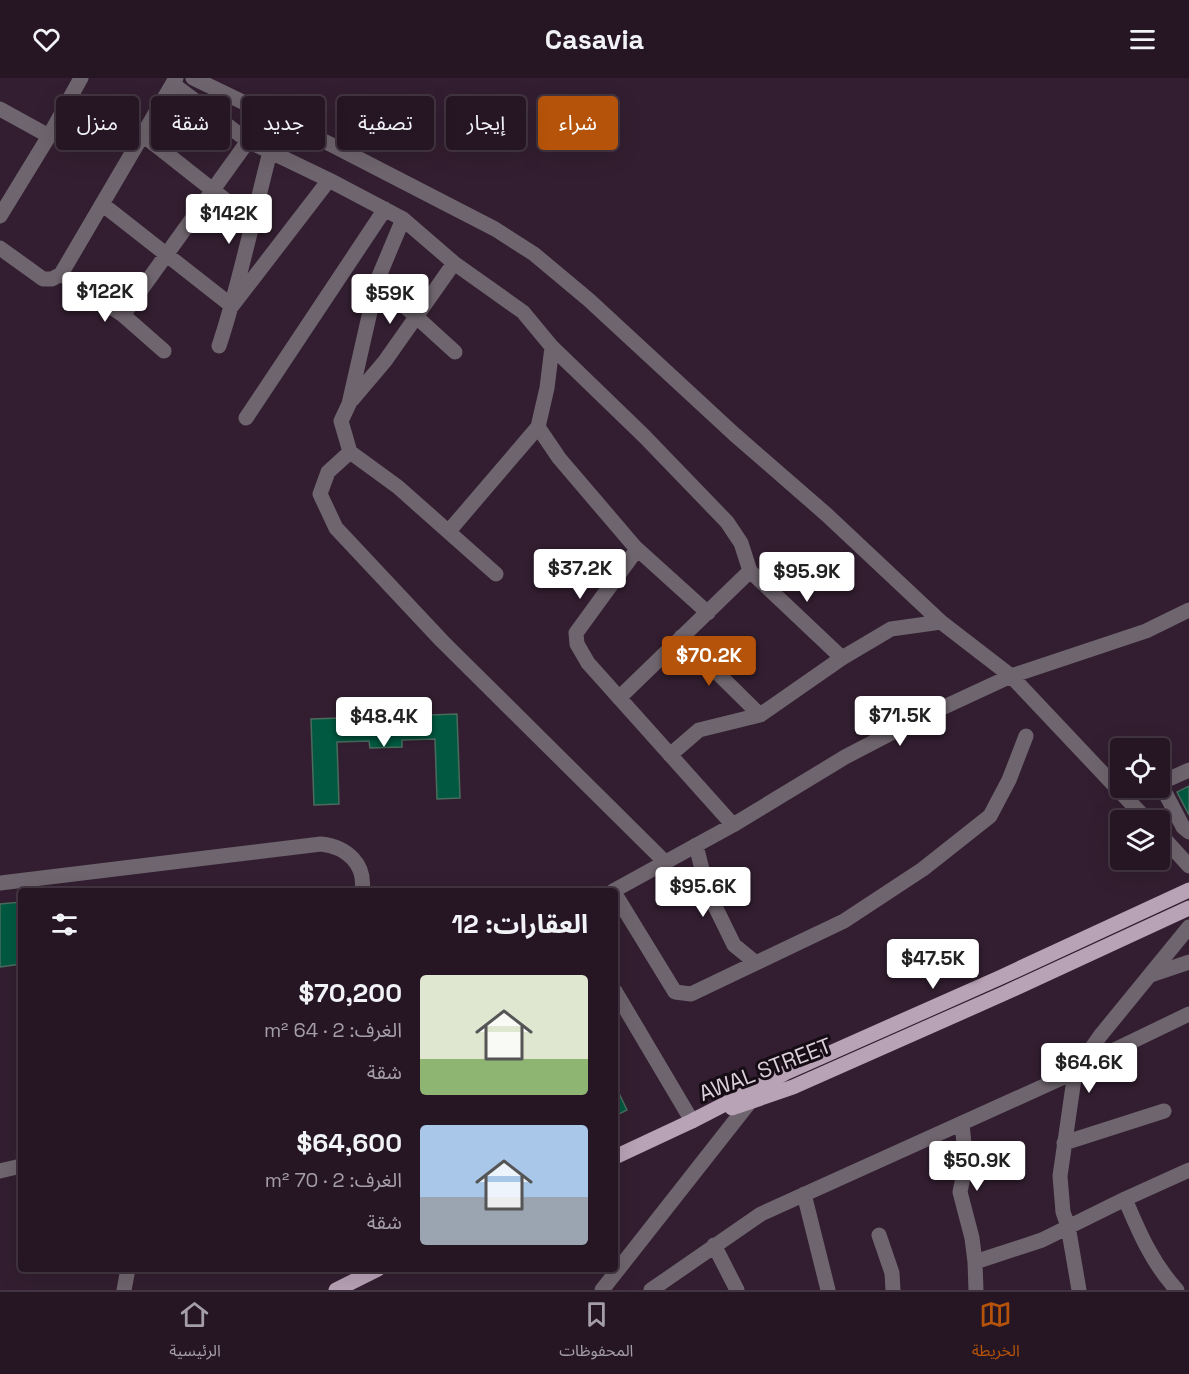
<!DOCTYPE html>
<html lang="ar">
<meta charset="utf-8">
<style>
body{margin:0;font-family:"Space Grotesk","Noto Sans Arabic",sans-serif;background:#2e1f2c;color:#f1f3f6;direction:rtl;height:100vh;display:flex;flex-direction:column;font-size:22px;white-space:nowrap}
*{box-sizing:border-box;margin:0}
p{font-size:20px;color:#a49fa6}
.icon{flex:none;width:33px;height:33px;fill:none;stroke:currentColor;stroke-width:2;stroke-linecap:round;stroke-linejoin:round}
.map{position:relative;flex:1;overflow:hidden;direction:ltr}
.details{position:absolute;left:18px;top:810px;width:600px;height:384px;display:flex;flex-direction:column;background:#261624;border-radius:6px;box-shadow:0 6px 24px #0002,0 0 0 2px #423541;direction:rtl}
.details>*{flex:none}
.guide{position:absolute;left:18px;top:18px;width:600px;height:54px;direction:rtl;display:flex;gap:12px}
.fabs{position:absolute;left:1110px;top:660px;display:grid;gap:12px}
.fabs a{display:grid;place-items:center;width:60px;height:60px;border-radius:6px;background:#261624;box-shadow:0 6px 24px #0002,0 0 0 2px #423541;font-size:30px}
.price{position:absolute;translate:-50% -51px;padding:0 14px;border-radius:6px;background:#fff;color:#222;font-size:20px;line-height:39px;filter:drop-shadow(0 2px 3px #0008)}
.price::after{content:'';position:absolute;left:50%;top:36px;width:18px;height:14px;margin-left:-9px;background:inherit;clip-path:polygon(0 0,100% 0,50% 100%)}
.price.on{background:#b45309;color:#fff}
ul{padding:0;list-style:none}
li{display:flex;align-items:center;gap:18px;height:150px;padding:0 30px}
li span{display:grid;place-items:center;flex:none;width:168px;height:120px;border-radius:6px;color:#555}
li>.icon{margin-inline-start:auto}
span .icon{width:72px;height:72px;fill:#fffc;stroke-width:1}
li b{font-size:26px}
h2{display:flex;justify-content:space-between;align-items:center;height:72px;padding:0 30px;font-size:26px}
.tag{padding:0 21px;border-radius:6px;background:#261624;box-shadow:0 6px 24px #0002,0 0 0 2px #423541;font-size:21px;line-height:54px}
.tag.on{background:#b45309;color:#fff}
header{display:flex;justify-content:space-between;align-items:center;height:78px;padding:0 30px;background:#261624;font-size:27px;font-weight:700}
.dock{display:flex;justify-content:space-around;align-items:center;height:84px;border-top:2px solid #423541;background:#261624;font-size:16px;color:#a49fa6}
.dock a{display:grid;justify-items:center;gap:3px}
.dock .on{color:#b45309}
.map>svg:first-child{display:block}
.building{fill:#005940;stroke:#4b6b5d;stroke-width:1.5}
.lines{fill:none;stroke-linecap:round;stroke-linejoin:round}
.minor{stroke:#6f656e;stroke-width:15}
.major{stroke:#b8a2b6;stroke-width:15}
.labels{text-anchor:middle;dominant-baseline:central;stroke-width:6;stroke-linejoin:round;paint-order:stroke}
.street-label{font-size:22px;fill:#dccfdb;stroke:#150c14}
</style>
<header><svg class="icon" aria-label="menu" viewBox="0 0 24 24"><path d="M4 6h16M4 12h16M4 18h16"/></svg>Casavia<svg class="icon" aria-label="heart" viewBox="0 0 24 24"><path d="M12 20l-8-8c-3-5 5-10 8-4 3-6 11-1 8 4z"/></svg></header>
<div class="map">
<svg width="1189" height="1212" viewBox="0 0 1189 1212">
<rect width="100%" height="100%" fill="#321e30"/>
<path class="building" d="M457,636l3,84 -23,1 -2,-60 -33,1v7l-32,1 -1,-7 -32,1 2,62 -25,1 -3,-86z
M1189,708v29l-12,-23z
M21,824v62l-21,3v-63z
M615,1007l12,25 -12,6z"/>
<g class="lines">
<path class="minor" d="M193,0l143,69 159,82 39,25 55,46 145,134 93,81 114,107 70,54 136,144
M173,6l75,57 81,39 74,39 51,44 69,49 29,35 92,89 83,86 14,21 9,28 92,87
M0,31l49,27
M143,57l109,86
M102,126l130,102 97,-126
M0,138l49,-80 32,-58
M403,141l-26,62 -28,123 -8,17 9,31 48,35 98,87
M0,170l43,31h9l9,-5 115,-196
M61,196l62,41 41,36
M377,203l78,71
M123,237l125,-174
M219,268c21,-63 34,-129 51,-194
M552,269l-5,41 -9,39 21,31 76,89v5l-59,81 1,11 11,19 145,162
M352,322l33,-39 69,-98
M246,340l139,-209
M350,374l-22,20 -8,22 16,34 106,113 223,221
M449,453l89,-104
M635,469l73,66
M681,559l79,78
M619,620l131,-127
M670,677l29,-25 61,-15 82,-57 49,-29 50,-7
M1189,692l-29,13 23,44 6,5
M1126,720l16,-10
M1160,756l29,32
M696,767l11,45 27,55 22,18
M0,805l321,-39c26,3 45,20 41,47
M613,813l120,-66 112,-68 71,-37 95,-44 135,-45 43,-21
M615,816l60,98 16,2 153,-73 79,-52 67,-53 19,-36 17,-44
M1151,897l38,-13
M615,913l77,130
M962,1046l4,39 -6,29 12,46 3,24
M1064,1065l100,-32
M0,1093l21,-5
M804,1116l24,96
M1125,1121c14,33 27,64 52,91
M879,1157l13,38 1,17
M714,1167l23,45
M124,1212l4,-21
M602,1212l147,-187
M651,1212l110,-76 314,-142 31,-18 83,-40
M976,1212l-1,-28 67,-22 83,-41 64,-29
M1079,1212l-11,-64 -5,-14 -3,-36 15,-104 25,-36 89,-109"/>
<path class="major" d="M732,1030l61,-21 212,-94 184,-85
M615,1079l77,-36 93,-48 214,-95 190,-88
M336,1212l42,-21"/>
</g>
<g class="labels">
<g class="street-label">
<text transform="translate(765 991) rotate(-21)">AWAL STREET</text>
</g>
</g>
</svg>
<div class="fabs">
<a><svg class="icon" aria-label="locate" viewBox="0 0 24 24"><circle cx="12" cy="12" r="6"/><path d="M12 2v4M12 18v4M2 12h4M18 12h4"/></svg></a>
<a><svg class="icon" aria-label="layers" viewBox="0 0 24 24"><path d="M12 4l9 5-9 5-9-5zM3 14l9 5 9-5"/></svg></a>
</div>
<b class="price" style="left:229px;top:167px">$142K</b>
<b class="price" style="left:105px;top:245px">$122K</b>
<b class="price" style="left:390px;top:247px">$59K</b>
<b class="price" style="left:580px;top:522px">$37.2K</b>
<b class="price" style="left:807px;top:525px">$95.9K</b>
<b class="price on" style="left:709px;top:609px">$70.2K</b>
<b class="price" style="left:900px;top:669px">$71.5K</b>
<b class="price" style="left:384px;top:670px">$48.4K</b>
<b class="price" style="left:703px;top:840px">$95.6K</b>
<b class="price" style="left:933px;top:912px">$47.5K</b>
<b class="price" style="left:1089px;top:1016px">$64.6K</b>
<b class="price" style="left:977px;top:1114px">$50.9K</b>
<div class="guide">
<a class="tag on">شراء</a>
<a class="tag">إيجار</a>
<a class="tag">تصفية</a>
<a class="tag">جديد</a>
<a class="tag">شقة</a>
<a class="tag">منزل</a>
</div>
<section class="details">
<h2>العقارات: 12<svg class="icon" aria-label="filters" viewBox="0 0 24 24"><path d="M4 7h16M4 17h16"/><circle cx="9" cy="7" r="2"/><circle cx="15" cy="17" r="2"/></svg></h2>
<ul>
<li><span style="background:linear-gradient(#dfe7d0 70%,#8fb573 0)"><svg class="icon" aria-label="home" viewBox="0 0 24 24"><path d="M3 11l9-7 9 7M6 9v11h12V9"/></svg></span><div><b>$70,200</b><p>الغرف: 2 · 64 m²</p><p>شقة</p></div></li>
<li><span style="background:linear-gradient(#a9c7e8 60%,#9aa5b1 0)"><svg class="icon" aria-label="home" viewBox="0 0 24 24"><path d="M3 11l9-7 9 7M6 9v11h12V9"/></svg></span><div><b>$64,600</b><p>الغرف: 2 · 70 m²</p><p>شقة</p></div></li>
</ul>
</section>
</div>
<nav class="dock">
<a class="on"><svg class="icon" aria-label="map" viewBox="0 0 24 24"><path d="M3 6l6-2 6 2 6-2v14l-6 2-6-2-6 2zM9 4v14M15 6v14"/></svg>الخريطة</a>
<a><svg class="icon" aria-label="saved" viewBox="0 0 24 24"><path d="M7 4h10v16l-5-4-5 4z"/></svg>المحفوظات</a>
<a><svg class="icon" aria-label="home" viewBox="0 0 24 24"><path d="M3 11l9-7 9 7M6 9v11h12V9"/></svg>الرئيسية</a>
</nav>
